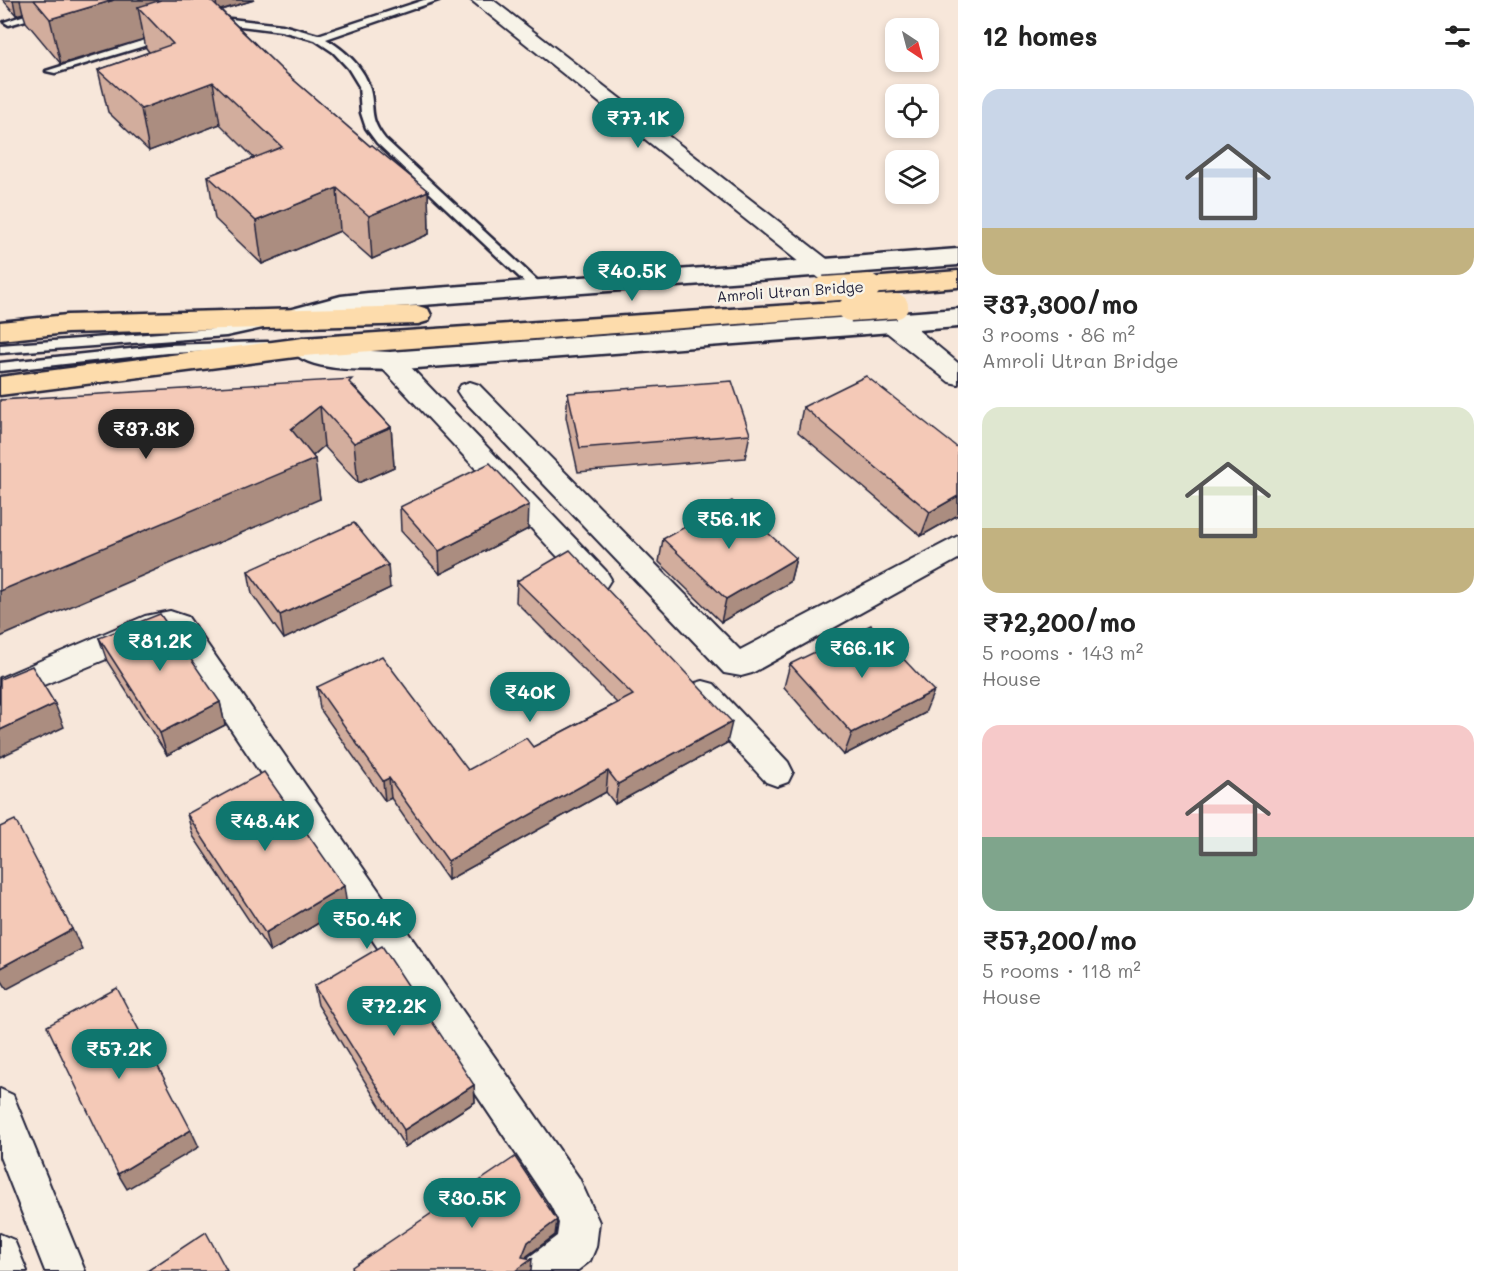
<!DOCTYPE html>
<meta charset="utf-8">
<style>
body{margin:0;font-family:Mali,sans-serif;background:#f6f6f6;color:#222;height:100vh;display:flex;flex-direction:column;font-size:22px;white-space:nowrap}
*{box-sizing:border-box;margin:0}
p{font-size:20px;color:#767676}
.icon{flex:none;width:33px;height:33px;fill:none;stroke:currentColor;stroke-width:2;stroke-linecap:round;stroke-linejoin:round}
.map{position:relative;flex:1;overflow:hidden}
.panel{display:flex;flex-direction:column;background:#fff;width:540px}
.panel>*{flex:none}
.needle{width:39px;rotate:144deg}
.buttons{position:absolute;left:885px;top:18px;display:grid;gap:12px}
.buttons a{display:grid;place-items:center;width:54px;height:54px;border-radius:12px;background:#fff;box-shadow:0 3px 9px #0003;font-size:30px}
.price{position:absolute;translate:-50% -51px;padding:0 14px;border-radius:21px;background:#0f766e;color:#fff;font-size:20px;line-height:39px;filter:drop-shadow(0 2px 3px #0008)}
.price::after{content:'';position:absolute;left:50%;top:36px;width:18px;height:14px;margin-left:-9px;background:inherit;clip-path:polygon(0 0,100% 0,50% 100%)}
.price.active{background:#222;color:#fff}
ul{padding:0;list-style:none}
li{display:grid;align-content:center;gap:12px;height:318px;padding:0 24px}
li span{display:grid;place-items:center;height:186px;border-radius:18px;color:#555}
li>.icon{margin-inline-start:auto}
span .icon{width:108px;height:108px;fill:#fffc;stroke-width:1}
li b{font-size:26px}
h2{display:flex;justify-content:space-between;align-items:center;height:72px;padding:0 24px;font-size:26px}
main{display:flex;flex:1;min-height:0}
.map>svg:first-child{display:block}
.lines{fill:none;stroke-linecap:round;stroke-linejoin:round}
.service-casing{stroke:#22223b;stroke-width:5}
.minor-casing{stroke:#22223b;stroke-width:4}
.secondary-casing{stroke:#22223b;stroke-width:5}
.primary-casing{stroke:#22223b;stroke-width:5}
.service{fill:#f7f3e8;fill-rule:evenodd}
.minor{fill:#f7f3e8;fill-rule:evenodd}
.secondary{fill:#f7f3e8;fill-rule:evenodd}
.primary{fill:#fddcac;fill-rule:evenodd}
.primary-bridge-casing{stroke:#22223b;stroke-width:27;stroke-linecap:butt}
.primary-bridge{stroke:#fddcac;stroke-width:24}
.wall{fill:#d2ad9d;stroke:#22223b;stroke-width:1.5}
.shaded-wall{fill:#ab8d80;stroke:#22223b;stroke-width:1.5}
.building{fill:#f4c9b7;stroke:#22223b;stroke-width:1.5}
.labels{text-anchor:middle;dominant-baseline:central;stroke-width:5;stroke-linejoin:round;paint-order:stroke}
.street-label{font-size:15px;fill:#22223b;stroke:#f7f3e8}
</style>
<main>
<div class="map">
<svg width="958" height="1271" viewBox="0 0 958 1271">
<rect width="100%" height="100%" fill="#f7e7da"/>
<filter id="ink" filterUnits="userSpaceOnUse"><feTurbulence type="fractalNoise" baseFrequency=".0167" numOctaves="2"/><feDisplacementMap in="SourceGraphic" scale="12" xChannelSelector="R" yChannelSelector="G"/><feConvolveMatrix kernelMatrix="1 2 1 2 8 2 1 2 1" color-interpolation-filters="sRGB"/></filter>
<g filter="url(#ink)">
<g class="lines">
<defs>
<path id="service" d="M189,0h11l22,18 60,7 36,10 106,-35h15l-113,39c17,10 37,27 43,47 7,23 -2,30 16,53l156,145v6h-8l-156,-147 -11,-15 -5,-15 -2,-27 -11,-18 -15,-16 -18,-12 -34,-9 -65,-8z
M43,9l3,1v4l-37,11 -5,-3z
M164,34l5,3 -2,2 -112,34 -9,-2z
M263,320l4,1v6l-41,9 -226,17v-8l226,-17z
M267,342l4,1v6l-104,4 -167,18v-8l167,-18z"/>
<path id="minor" d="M471,0h22l409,317 56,46v21l-9,-2z
M390,353l9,2 207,216 5,8 -5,8 -10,3 -10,-3 -205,-220 -4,-6 4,-6z
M470,382l9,3 261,265 218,-114v23l-206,114 -11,3 -17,-3 -263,-276 -4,-6 4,-6z
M170,611l18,6 391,561 20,44 -3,25 -6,14 -13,10h-54l6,-14 28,-21 2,-13 -8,-17 -384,-572 -167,69v-25l145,-62z
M703,681l11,3 74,78 5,10 -5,10 -11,4 -11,-4 -74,-80 -4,-9 4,-9z
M0,1089l13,6 72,176h-40l-45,-114z
M0,1234l14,6 13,31h-27z"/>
<path id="secondary" d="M958,249v16l-590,44 -26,3 -43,13 -10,-3 -3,-6 3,-6 52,-14 27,-3z
M958,309v18l-568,43c-27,-1 -85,3 -101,-23l4,-6 10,-3 29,11 58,3z"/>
<path id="primary" d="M958,271v16l-89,7 -9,-2 -4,-6 4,-6 9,-2z
M850,301l9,2 4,6 -4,6 -556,41 -303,39v-18l303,-39z
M418,306l10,3 3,6 -3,6 -10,3 -351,9 -67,7v-18l67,-7z"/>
</defs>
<use href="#service" class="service-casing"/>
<use href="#minor" class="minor-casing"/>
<use href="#secondary" class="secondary-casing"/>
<use href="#primary" class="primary-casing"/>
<use href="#service" class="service"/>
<use href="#minor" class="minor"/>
<use href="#secondary" class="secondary"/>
<use href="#primary" class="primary"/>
<defs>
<path id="primary-bridge" d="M824,289l45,-3
M850,309l46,-3"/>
</defs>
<use href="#primary-bridge" class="primary-bridge-casing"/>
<use href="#primary-bridge" class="primary-bridge"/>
</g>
<path class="wall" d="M3,0h251l-33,10 60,59 89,77 58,45 1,43 -57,25 -32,-28 -78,33 -47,-45 -7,-43 46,-18 -34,-34 -71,27 -41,-39 -10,-42 51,-18 -3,-4 -2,-9 -83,25 -35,-42 -3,-9 -7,2z
M353,385l38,42 3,40 -36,16 -34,-37 -11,10 7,43 -320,-99z
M568,393l182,41 -5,24 -167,14 -12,-55z
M803,407l155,41v67l-37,21 -123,-104z
M400,507l128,22 -88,45 -39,-43z
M663,539l133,19 -6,24 -69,40 -62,-60z
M248,571l142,17 -106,51 -32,-45z
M517,581l210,162 -112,61 -9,-12 -158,88 -57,-82 -6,3 -65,-92 -3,-22 151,83 65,-23 84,-44 -101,-101z
M99,638l121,64 5,23 -58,30 -60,-94z
M790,664l135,49 -81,42 -60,-68z
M187,814l160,92 -77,46 -77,-116z
M314,986l160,99 1,17 -70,45 -87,-142z"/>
<path class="shaded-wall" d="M13,0h7l3,13 -7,2z
M114,0h87l-63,7 6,32 -83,25 -11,-45z
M216,0h38l-37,11z
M213,82l7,42 -71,27 -8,-42z
M337,188l3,43 -78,33 -6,-43z
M428,191l1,43 -57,25 -3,-43z
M320,406l4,40 -21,18 12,-5 5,40 -320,138v-46l291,-162z
M391,427l3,40 -36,16 -4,-40z
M958,496v19l-37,21 9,-24z
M529,505l-1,24 -88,45 -1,-23z
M796,558l-6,24 -69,40 5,-23z
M388,565l2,23 -106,51 -4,-24z
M934,691l-9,22 -81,42 8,-22z
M220,702l5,23 -58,30 -7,-22z
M55,704l9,23 -64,30v-27z
M732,722l-5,21 -112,61 3,-20z
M608,771l-2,21 -158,88v-19z
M389,778l2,20 -6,3 -2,-20z
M344,886l3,20 -77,46 -5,-19z
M72,929l10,20 -75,40 -7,-11v-10z
M474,1085l1,17 -70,45 -1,-17z
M191,1130l8,17 -72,42 -9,-15z
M557,1220l-2,15 -28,21 -4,9 9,-6 -1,12h-16l13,-29z"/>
<path class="building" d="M34,0h80l-64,19z
M161,0h49l71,69 89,77 2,-1 56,46 -59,25 -32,-28 -81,33 -48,-45 74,-29 -69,-65 -72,27 -43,-39 75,-26 -35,-37z
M866,376l92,72v48l-28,16 -127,-105z
M352,379l-3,3 42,45 -37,16 -34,-37 -29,23 24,30 -315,132v-191z
M732,381l18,53 -170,14 -12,-55z
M490,463l39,42 -90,46 -39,-44z
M732,501l64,57 -70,41 -63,-60z
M354,523l34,42 -108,50 -32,-44z
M570,550l162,172 -114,62 -10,-13 -160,90 -59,-83 -6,3 -66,-94 65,-31 86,114 58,-32 7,9 100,-52 -116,-114z
M160,614l60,88 -60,31 -61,-95z
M871,625l63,66 -82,42 -62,-69z
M32,666l23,38 -55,26v-51z
M264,772l80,114 -79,47 -78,-119z
M15,820l57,109 -72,39v-141z
M382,946l92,139 -70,45 -90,-144z
M117,988l74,142 -73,44 -71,-148z
M515,1157l42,63 -29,22 -6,15 10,2 -17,12h-161l-2,-4z
M206,1232l21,39h-80z"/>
</g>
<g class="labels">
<g class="street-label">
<text transform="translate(790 291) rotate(-4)">Amroli Utran Bridge</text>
</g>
</g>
</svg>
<div class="buttons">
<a><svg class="needle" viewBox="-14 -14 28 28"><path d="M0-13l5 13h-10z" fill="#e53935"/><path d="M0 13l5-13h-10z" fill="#767676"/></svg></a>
<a><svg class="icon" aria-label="locate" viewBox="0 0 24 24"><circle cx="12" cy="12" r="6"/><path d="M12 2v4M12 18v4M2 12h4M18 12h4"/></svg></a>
<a><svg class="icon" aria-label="layers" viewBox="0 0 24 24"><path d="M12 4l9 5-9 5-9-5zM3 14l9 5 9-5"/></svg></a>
</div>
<b class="price" style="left:638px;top:149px">₹77.1K</b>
<b class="price" style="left:632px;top:302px">₹40.5K</b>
<b class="price active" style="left:146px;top:460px">₹37.3K</b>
<b class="price" style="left:729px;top:550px">₹56.1K</b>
<b class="price" style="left:160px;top:672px">₹81.2K</b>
<b class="price" style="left:862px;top:679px">₹66.1K</b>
<b class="price" style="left:530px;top:723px">₹40K</b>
<b class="price" style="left:265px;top:852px">₹48.4K</b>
<b class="price" style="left:367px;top:950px">₹50.4K</b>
<b class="price" style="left:394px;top:1037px">₹72.2K</b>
<b class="price" style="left:119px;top:1080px">₹57.2K</b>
<b class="price" style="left:472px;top:1229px">₹30.5K</b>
</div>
<section class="panel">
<h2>12 homes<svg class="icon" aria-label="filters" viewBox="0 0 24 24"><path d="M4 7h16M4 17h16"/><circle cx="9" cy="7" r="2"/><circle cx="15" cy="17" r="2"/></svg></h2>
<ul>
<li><span style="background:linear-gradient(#c9d6e8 75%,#c2b280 0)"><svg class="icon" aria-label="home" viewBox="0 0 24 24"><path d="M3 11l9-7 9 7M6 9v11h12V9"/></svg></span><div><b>₹37,300/mo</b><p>3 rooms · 86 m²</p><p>Amroli Utran Bridge</p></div></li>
<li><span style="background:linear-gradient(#dfe7d0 65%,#c2b280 0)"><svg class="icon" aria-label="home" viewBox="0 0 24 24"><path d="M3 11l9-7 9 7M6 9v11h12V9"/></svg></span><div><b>₹72,200/mo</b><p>5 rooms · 143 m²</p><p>House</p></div></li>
<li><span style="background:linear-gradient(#f6c9c9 60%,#7fa58c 0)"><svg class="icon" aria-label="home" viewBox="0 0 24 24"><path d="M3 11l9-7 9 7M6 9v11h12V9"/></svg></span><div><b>₹57,200/mo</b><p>5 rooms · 118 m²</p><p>House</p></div></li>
</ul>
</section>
</main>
